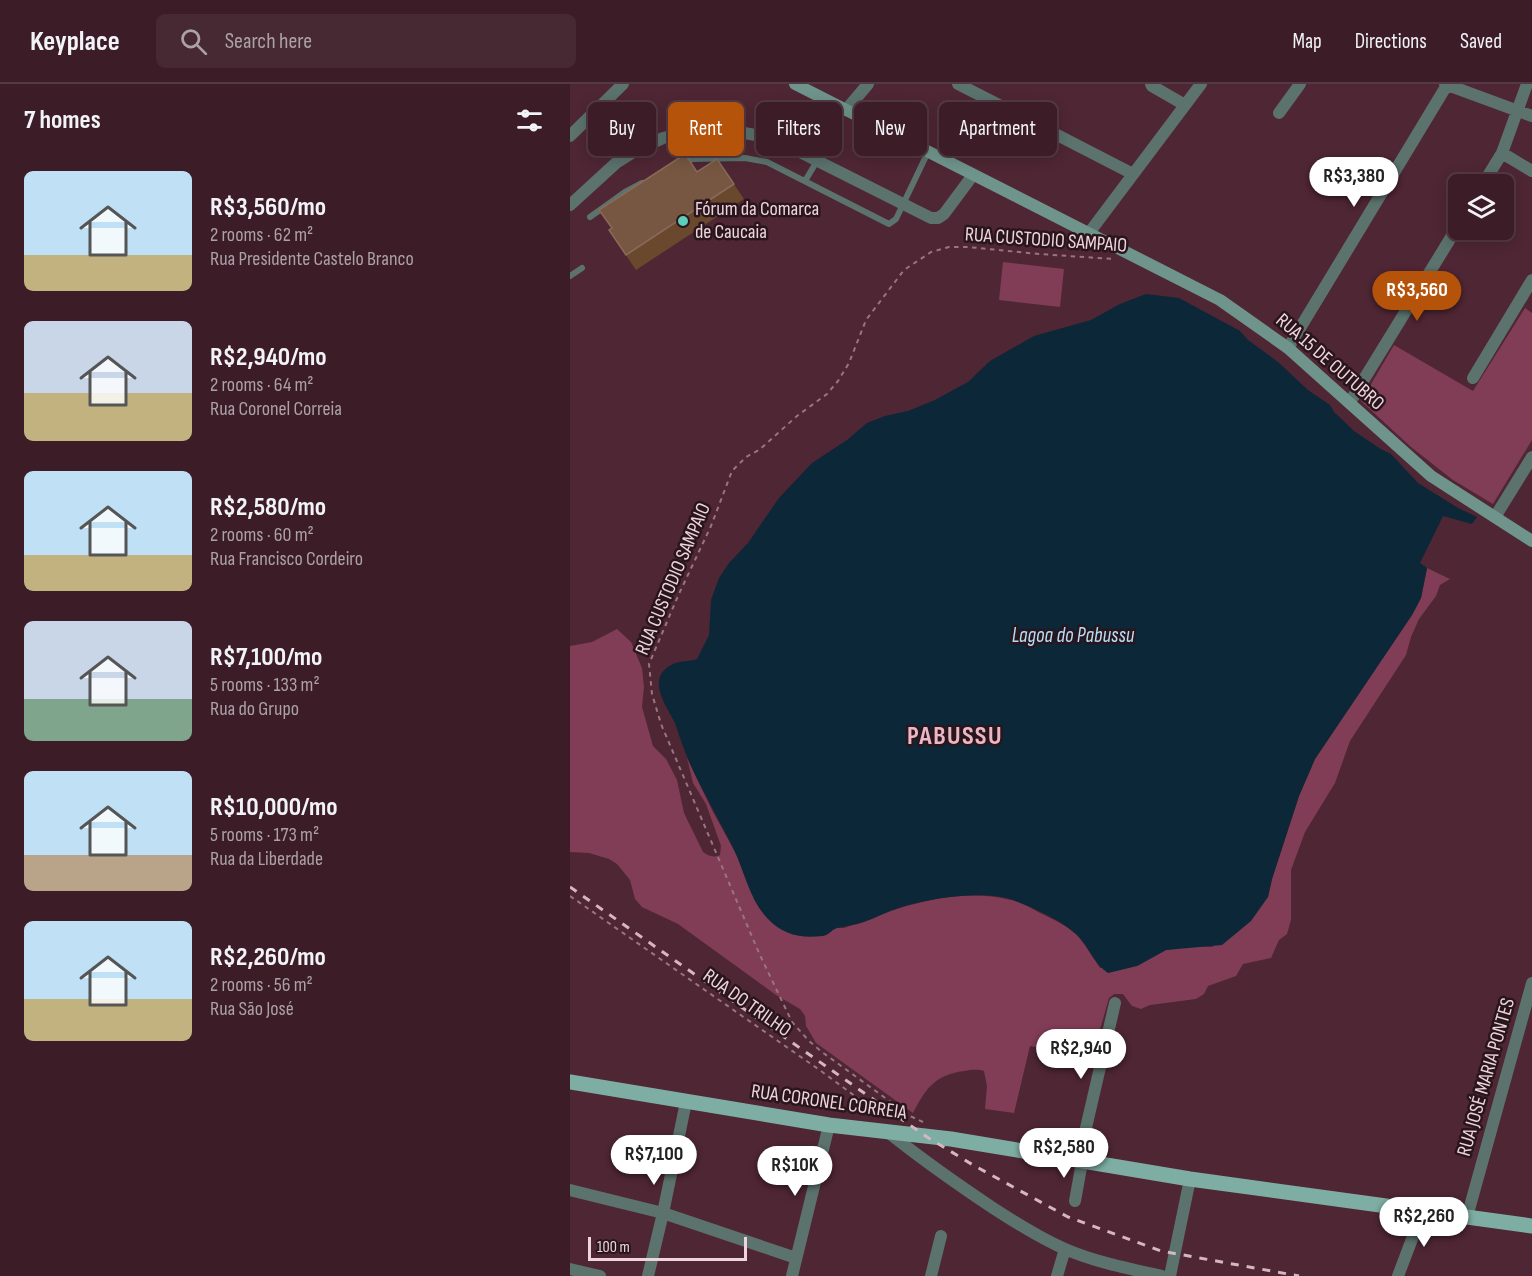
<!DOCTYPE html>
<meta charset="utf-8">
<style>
body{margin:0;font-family:"Sofia Sans Condensed",sans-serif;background:#462933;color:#f1f3f6;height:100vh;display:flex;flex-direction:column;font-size:22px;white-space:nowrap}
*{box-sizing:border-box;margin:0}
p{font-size:20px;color:#aca1a7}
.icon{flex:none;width:33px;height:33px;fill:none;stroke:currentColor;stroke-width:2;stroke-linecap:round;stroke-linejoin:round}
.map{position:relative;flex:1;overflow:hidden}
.drawer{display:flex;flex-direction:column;background:#3b1c27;width:570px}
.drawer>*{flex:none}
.banner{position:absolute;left:18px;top:18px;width:570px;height:54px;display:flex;gap:12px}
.controls{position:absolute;left:878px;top:90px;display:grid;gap:12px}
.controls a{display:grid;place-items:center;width:66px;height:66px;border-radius:9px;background:#3b1c27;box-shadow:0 3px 15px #0003,0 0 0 2px #543a44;font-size:30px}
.scale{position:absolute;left:18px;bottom:15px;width:159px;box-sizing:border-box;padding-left:6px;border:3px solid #efd4dc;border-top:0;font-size:16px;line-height:21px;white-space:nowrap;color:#efd4dc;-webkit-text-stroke:4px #29161c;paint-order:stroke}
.price{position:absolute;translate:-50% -51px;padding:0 14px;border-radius:21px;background:#fff;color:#222;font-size:20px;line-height:39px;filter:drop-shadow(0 2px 3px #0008)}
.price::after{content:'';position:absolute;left:50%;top:36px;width:18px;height:14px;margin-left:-9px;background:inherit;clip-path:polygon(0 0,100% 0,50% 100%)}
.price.active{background:#b45309;color:#fff}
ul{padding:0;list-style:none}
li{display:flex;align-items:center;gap:18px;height:150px;padding:0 24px}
li span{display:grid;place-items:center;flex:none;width:168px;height:120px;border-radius:9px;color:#555}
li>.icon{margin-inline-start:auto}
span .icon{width:72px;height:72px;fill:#fffc;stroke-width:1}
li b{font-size:26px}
h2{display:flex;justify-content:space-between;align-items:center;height:72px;padding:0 24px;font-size:26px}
.pill{padding:0 21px;border-radius:9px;background:#3b1c27;box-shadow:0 3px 15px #0003,0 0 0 2px #543a44;font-size:21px;line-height:54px}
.pill.active{background:#b45309;color:#fff}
header{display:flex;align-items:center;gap:36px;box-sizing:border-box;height:84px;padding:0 30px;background:#3b1c27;border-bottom:2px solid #543a44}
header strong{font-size:28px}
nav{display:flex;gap:33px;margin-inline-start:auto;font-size:21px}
.search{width:420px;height:54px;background:#462933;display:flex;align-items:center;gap:15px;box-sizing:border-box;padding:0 21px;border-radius:9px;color:#aca1a7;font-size:22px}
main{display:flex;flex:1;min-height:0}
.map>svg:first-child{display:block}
.green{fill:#803d55}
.water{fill:#0b2738}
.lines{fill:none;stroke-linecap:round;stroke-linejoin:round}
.path{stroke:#987681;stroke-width:2;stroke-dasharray:4.5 4.5;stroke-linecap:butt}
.lane{stroke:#5b726d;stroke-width:6}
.street{stroke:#5b726d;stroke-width:12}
.secondary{stroke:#6f948b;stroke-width:12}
.primary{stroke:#7eaea3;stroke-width:15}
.rail{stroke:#d5b7c0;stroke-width:3;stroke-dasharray:8 8;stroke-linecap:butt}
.wall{fill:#69482e}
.building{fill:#775741;stroke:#8a6a59;stroke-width:1.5}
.poi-dot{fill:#5dceb8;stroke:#29161c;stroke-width:2}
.labels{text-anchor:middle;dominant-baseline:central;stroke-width:5;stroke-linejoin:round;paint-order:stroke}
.poi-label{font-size:20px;fill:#efd4dc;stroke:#29161c;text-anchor:start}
.street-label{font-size:20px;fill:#efd4dc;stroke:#29161c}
.water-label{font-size:21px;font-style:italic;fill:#b4ddf9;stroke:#29161c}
.district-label{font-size:26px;font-weight:bold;letter-spacing:1.5px;fill:#ebb7c7;stroke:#29161c}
</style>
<header>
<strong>Keyplace</strong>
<div class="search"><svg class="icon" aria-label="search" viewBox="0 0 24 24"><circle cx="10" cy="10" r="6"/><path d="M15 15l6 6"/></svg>Search here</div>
<nav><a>Map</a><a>Directions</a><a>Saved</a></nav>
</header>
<main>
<section class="drawer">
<h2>7 homes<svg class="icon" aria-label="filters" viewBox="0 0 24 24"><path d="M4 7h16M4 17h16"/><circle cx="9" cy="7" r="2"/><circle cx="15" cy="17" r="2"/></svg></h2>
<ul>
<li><span style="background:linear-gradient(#bfe0f5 70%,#c2b280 0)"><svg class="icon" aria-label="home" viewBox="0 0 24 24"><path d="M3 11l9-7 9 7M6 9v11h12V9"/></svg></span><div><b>R$3,560/mo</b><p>2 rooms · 62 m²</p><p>Rua Presidente Castelo Branco</p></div></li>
<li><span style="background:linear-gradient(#c9d6e8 60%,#c2b280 0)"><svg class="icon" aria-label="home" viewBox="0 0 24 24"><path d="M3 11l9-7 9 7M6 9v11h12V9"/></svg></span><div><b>R$2,940/mo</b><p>2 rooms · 64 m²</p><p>Rua Coronel Correia</p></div></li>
<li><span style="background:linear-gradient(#bfe0f5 70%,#c2b280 0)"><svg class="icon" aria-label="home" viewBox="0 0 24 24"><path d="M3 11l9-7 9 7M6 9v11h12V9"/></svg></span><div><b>R$2,580/mo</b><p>2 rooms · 60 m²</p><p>Rua Francisco Cordeiro</p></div></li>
<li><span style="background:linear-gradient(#c9d6e8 65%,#7fa58c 0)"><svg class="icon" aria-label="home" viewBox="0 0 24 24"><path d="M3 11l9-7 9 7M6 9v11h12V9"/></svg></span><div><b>R$7,100/mo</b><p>5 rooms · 133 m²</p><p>Rua do Grupo</p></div></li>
<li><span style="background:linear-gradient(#bfe0f5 70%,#b9a48a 0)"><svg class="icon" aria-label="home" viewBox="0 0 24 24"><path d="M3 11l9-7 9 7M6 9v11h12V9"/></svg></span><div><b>R$10,000/mo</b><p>5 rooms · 173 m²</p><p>Rua da Liberdade</p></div></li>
<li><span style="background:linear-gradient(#bfe0f5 65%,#c2b280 0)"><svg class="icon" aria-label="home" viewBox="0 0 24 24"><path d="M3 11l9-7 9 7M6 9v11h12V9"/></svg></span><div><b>R$2,260/mo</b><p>2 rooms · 56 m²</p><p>Rua São José</p></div></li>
</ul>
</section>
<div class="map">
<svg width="962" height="1192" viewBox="0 0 962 1192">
<rect width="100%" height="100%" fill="#4f2634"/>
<path class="green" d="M433,178l61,7 -4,38 -61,-7z
M955,224l7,5v127l-39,64 -40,-24 -42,-33 -50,-46 33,-56 79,46z
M857,484l23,11 -10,6 -4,11 -17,23 -8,18 -5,18 -56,86 -15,42 -30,49 -14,38v50l-4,14 -8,6 -8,18 -28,6 -7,12 -28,10 -4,8 -8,5 -46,6 -9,4 -9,-3 -9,-12h-9l-5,4 -17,60 -62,-12 -16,67 -29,-4 2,-23 -3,-15c-7,-2 -13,-1 -20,0 -29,4 -38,17 -51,42l-97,-70 -10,-17 -1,-10 -5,-7 -24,-14 -98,-71 -36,-17 -7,-8 -5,-19 -13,-16 -8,-5 -20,-6 -19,-1v-206l22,-4 25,-13 14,13 11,26 2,19 -2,20 11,39 13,13 11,21 7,33 19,39c5,4 11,6 17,3l1,-9 -15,-42 -13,-21 -6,-25 26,54 21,38 92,85 9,-7h9c53,-20 110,-42 167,-28 10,2 20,8 29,13 13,6 30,14 39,24 8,10 14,21 21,31l37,-2 29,-16 28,-4 18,1 56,-50 4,-18 27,-83 16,-37 97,-144 9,-17z"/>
<path class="water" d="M576,210l33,4 61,33 8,9 30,22 30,28 22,15 4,7 20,19 25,17 12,6 27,29 40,25 19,9 -5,7 -29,-8 -23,47 7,5 -6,30 -9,17 -97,144 -16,37 -27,83 -4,18 -17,24 -29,24 -56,5 -29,16 -29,7c-14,-9 -19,-26 -31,-38 -14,-14 -45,-28 -64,-35 -30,-10 -81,-2 -112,7 -13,4 -25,11 -37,15 -9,3 -18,4 -27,6 -6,2 -9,8 -15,8 -21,3 -40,-2 -54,-17 -18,-18 -23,-46 -34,-69 -17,-36 -40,-71 -53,-109 -2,-6 -4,-12 -6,-18 -9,-18 -29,-44 -4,-58 8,-5 18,-3 26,-6l12,-24 2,-35 8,-22 10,-15 19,-20 31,-45 33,-35 35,-23 20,-17 18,-7 23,-5 27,-11 33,-18 22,-21 44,-25 57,-16 29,-16z"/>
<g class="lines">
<path class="path" d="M0,812l251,175 65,48
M353,1038l-13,-6 -88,-64 -13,-11 -17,-19 -33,-69 -98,-229 -9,-30 -3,-30 29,-68 33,-70 21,-55 14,-14 13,-7 38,-34 30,-22 11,-13 11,-18 17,-43 38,-50 27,-18 18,-5h19l71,7 74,5"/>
<path class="lane" d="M112,78l11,-3 52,-1 22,4 122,62 7,-5 32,-67
M235,97l12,-20
M20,133l35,-25 17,-9
M0,192l12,-8"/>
<path class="street" d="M388,0l175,90
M581,0l1,2 33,19
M875,0l87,32
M276,26l22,-26
M709,29l21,-29
M0,52l53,-52
M932,69l30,18
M913,100l19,-31 25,-69
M0,121l46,-42 19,-12 28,-13 28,-7 32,-2 49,9 159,80h7l6,-4 29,-39
M519,149l112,-149
M718,264l159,-263
M903,294l59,-98
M780,318l108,-176
M925,433l37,-60
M319,1049c34,27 68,51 104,75 23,15 47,30 72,41 30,13 65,20 97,27
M0,1106l93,23 133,45
M505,1117l7,-39v-17l33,-142
M897,1133l65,-234
M0,1185l30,7
M78,1192l15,-63 23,-111
M222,1192l37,-151
M361,1192l10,-40
M487,1192l8,-27
M600,1192l20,-97
M828,1192l25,-66"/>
<path class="secondary" d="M225,0l425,216 68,48 143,128 101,65"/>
<path class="primary" d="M0,998l259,43 122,14 239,40 342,47"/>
<path class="rail" d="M0,803l357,250 46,28 95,52 93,34 138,25"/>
</g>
<path class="wall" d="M147,75l27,40 -108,71 -27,-40z"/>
<path class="building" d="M115,70l12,18 20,-13 17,25 -108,71 -17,-25 3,-2 -13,-18z"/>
<circle class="poi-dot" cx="113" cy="137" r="6"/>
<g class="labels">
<g class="poi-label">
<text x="125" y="125">Fórum da Comarca<tspan x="125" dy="23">de Caucaia</tspan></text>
</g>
<g class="street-label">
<text transform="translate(476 156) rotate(4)">RUA CUSTODIO SAMPAIO</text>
<text transform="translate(760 278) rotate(41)">RUA 15 DE OUTUBRO</text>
<text transform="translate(103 495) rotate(-67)">RUA CUSTODIO SAMPAIO</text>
<text transform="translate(177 919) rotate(35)">RUA DO TRILHO</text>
<text transform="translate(916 993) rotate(-74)">RUA JOSÉ MARIA PONTES</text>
<text transform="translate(259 1018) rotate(8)">RUA CORONEL CORREIA</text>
</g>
<g class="water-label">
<text x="503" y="551">Lagoa do Pabussu</text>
</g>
<g class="district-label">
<text x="385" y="652">PABUSSU</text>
</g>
</g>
</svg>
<div class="controls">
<a><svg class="icon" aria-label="layers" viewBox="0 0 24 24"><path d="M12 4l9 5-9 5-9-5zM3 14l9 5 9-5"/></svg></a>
</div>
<div class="scale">100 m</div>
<b class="price" style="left:784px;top:124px">R$3,380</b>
<b class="price active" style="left:847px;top:238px">R$3,560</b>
<b class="price" style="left:511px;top:996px">R$2,940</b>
<b class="price" style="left:494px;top:1095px">R$2,580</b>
<b class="price" style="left:84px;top:1102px">R$7,100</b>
<b class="price" style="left:225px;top:1113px">R$10K</b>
<b class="price" style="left:854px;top:1164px">R$2,260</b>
<div class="banner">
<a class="pill">Buy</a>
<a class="pill active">Rent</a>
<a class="pill">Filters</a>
<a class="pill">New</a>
<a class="pill">Apartment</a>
</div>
</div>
</main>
